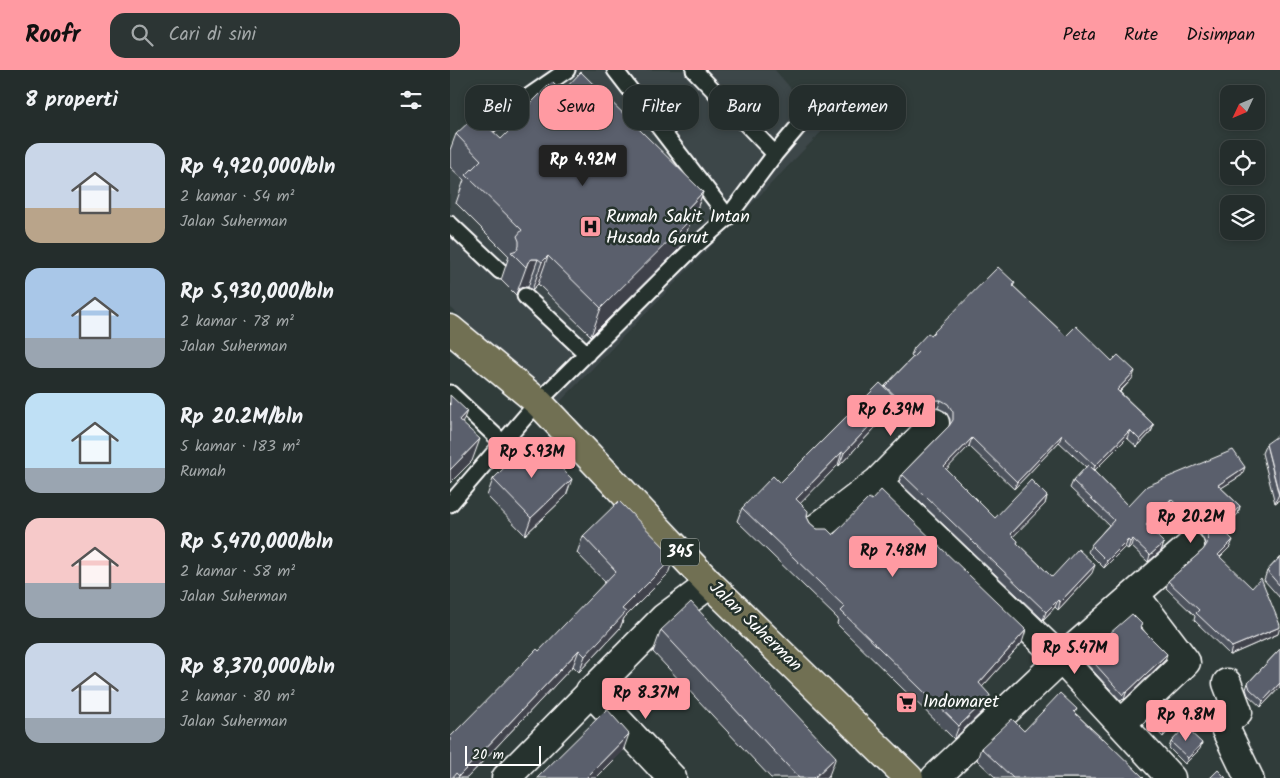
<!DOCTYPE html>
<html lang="id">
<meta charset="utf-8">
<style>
body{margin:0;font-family:Kalam,sans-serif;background:#2c3534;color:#f1f3f6;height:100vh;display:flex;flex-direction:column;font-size:19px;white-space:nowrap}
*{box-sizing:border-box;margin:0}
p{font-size:16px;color:#a3a8a9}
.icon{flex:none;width:28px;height:28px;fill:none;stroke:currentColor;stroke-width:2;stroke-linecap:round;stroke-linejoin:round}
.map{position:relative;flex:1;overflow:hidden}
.sheet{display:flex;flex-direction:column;background:#242d2c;width:450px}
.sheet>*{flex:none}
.guide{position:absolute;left:15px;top:15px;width:475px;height:45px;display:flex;gap:10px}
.needle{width:32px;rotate:226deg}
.controls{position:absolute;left:770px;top:15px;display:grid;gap:10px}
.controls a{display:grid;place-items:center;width:45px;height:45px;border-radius:10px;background:#242d2c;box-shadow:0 2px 8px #0003,0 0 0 1px #414948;font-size:25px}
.scale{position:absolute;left:15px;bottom:12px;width:76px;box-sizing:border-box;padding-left:5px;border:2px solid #fff;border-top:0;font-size:14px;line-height:18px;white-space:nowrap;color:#fff;-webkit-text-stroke:4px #26332d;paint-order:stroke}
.price{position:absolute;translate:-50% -42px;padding:0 11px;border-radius:5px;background:#ff9aa2;color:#111;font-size:16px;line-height:32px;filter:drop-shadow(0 1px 2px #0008)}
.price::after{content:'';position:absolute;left:50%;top:30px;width:15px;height:11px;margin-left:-8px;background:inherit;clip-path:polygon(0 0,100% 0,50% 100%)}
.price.on{background:#222;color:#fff}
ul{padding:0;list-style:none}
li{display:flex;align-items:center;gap:15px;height:125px;padding:0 25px}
li span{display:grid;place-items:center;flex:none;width:140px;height:100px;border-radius:15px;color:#555}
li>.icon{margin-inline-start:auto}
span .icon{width:60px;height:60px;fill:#fffc;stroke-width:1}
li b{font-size:21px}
h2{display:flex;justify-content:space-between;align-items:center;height:60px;padding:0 25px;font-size:21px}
.tag{padding:0 18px;border-radius:15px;background:#242d2c;box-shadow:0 2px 8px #0003,0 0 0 1px #414948;font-size:18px;line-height:45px}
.tag.on{background:#ff9aa2;color:#111}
header{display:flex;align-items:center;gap:30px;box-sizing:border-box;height:70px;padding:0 25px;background:#ff9aa2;color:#111}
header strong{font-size:24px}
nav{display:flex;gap:28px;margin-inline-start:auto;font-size:18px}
.search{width:350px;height:45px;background:#2c3534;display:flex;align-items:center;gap:12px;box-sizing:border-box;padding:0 18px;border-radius:15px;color:#a3a8a9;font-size:19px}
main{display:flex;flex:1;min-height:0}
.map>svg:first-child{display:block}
.built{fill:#3d4649}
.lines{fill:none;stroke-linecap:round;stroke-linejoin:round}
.service-casing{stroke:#fff;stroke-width:19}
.minor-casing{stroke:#fff;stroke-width:31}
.primary-casing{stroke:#fff;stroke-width:31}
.service{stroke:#26332d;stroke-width:15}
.minor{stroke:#26332d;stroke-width:28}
.primary{stroke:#716f52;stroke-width:28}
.wall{fill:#4d525d;stroke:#fff}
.shaded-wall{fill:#3f424c;stroke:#fff}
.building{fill:#5a5f6c;stroke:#fff}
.labels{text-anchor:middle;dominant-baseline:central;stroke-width:5;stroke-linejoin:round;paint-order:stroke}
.shield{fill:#26332d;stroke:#bec2c0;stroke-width:1}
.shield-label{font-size:16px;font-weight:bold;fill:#fff}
.poi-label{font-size:18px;fill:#fff;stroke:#26332d;text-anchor:start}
.street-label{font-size:18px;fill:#fff;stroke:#26332d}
</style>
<header>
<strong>Roofr</strong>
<div class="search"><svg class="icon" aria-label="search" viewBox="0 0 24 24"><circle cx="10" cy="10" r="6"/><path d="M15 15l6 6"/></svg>Cari di sini</div>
<nav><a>Peta</a><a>Rute</a><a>Disimpan</a></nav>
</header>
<main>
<section class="sheet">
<h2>8 properti<svg class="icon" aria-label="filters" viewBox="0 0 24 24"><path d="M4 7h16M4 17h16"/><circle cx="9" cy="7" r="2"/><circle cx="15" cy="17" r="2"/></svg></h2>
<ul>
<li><span style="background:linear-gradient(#c9d6e8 65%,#b9a48a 0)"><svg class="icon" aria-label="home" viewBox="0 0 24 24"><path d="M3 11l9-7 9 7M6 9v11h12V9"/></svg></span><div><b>Rp 4,920,000/bln</b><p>2 kamar · 54 m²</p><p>Jalan Suherman</p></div></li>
<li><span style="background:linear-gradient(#a9c7e8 70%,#9aa5b1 0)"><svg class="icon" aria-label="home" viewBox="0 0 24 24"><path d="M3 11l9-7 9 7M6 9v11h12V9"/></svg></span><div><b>Rp 5,930,000/bln</b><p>2 kamar · 78 m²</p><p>Jalan Suherman</p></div></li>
<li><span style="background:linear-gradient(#bfe0f5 75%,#9aa5b1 0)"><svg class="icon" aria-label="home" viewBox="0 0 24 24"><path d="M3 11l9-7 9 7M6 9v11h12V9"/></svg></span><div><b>Rp 20.2M/bln</b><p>5 kamar · 183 m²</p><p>Rumah</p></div></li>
<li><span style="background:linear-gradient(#f6c9c9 65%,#9aa5b1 0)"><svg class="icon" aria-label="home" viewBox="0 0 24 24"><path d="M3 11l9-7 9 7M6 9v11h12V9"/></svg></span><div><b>Rp 5,470,000/bln</b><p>2 kamar · 58 m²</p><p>Jalan Suherman</p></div></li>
<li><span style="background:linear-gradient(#c9d6e8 75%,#9aa5b1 0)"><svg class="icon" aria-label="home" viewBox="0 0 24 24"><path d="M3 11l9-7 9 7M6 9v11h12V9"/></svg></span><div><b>Rp 8,370,000/bln</b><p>2 kamar · 80 m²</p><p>Jalan Suherman</p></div></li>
</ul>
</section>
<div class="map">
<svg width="830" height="708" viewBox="0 0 830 708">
<rect width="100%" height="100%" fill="#303c3a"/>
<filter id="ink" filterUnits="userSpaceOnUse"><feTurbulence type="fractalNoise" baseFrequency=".02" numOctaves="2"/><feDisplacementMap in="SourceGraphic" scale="10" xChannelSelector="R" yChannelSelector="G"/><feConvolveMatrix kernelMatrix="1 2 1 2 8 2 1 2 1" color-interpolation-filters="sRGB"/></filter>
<g filter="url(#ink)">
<path class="built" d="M97,0h228l50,58 -267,276 -108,-97v-160z"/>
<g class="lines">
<defs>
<path id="service" d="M165,0l113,147
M244,0l81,84
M23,70l20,-19 74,-51
M0,154l50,47
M75,226l62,58
M0,323l52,49
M0,434l88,-102 157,-156 33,-29 47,-63 27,-32"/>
<path id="minor" d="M427,412l184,177 110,119
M368,457l59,-45 58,-59
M777,613l11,29 -13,11v5l24,50
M140,621l82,87
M671,654l65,-62 -51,-67
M56,708l158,-160 46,-34
M485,708l126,-119 129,-113"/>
<path id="primary" d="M0,259l88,73 172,182 199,194"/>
</defs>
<use href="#service" class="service-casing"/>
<use href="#minor" class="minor-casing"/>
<use href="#primary" class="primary-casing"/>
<use href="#service" class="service"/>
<use href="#minor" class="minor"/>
<use href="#primary" class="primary"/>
</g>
<path class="wall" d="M112,22l141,100 -10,28 -3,3 -9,24 -90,89 -53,-52 -6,6 -4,-3h-6l-4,3 -2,5 -15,-15 8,-24 -53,-53 8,-23 -14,-13v-17l6,-16 20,-8 25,13 21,-20 3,-10z
M565,213l-2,3 53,50 46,25 20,18 -12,13 34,33 -3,7 -14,15 -10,-9 -33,33 34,35 114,-31 -21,13 19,18 -2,8 -16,15 8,18 -10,10 58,77 -48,21 -36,-35 1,-4 -29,-28 2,-7 35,-31 2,-2v-5l-4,-8 -7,-4 -26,-25 -20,22 16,15 -3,8 -13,11 -17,-16 -3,3 -3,-2 -21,21 -16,-16 3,-7 18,-20 -39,-37 3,-7 13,-14 -27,-25 -45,47 -45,-43 -23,23 49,49 52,-22 -2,8 -32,32 5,5 -1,2 35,34 40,-4 -34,37 -3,-3 -12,13 -144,-138 3,-8 47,-48 1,-2v-5l-4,-7 -8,-4h-7l-7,4 -9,9 -14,-13 -2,2 -5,-5 -3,6 -52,55 -1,-1 -38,38 10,20 7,6 16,6 189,108 -40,44 8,9 -5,13 -31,30 -117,-115 1,-5 -101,-98 5,-13 38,-25 104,-96 29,-30 -2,-2 3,-7 17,-13z
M816,374l14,56 -5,3 -13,-50z
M43,409l73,17 -41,39 -38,-39z
M133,466l85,38 -44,44 -4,10 -41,44 -6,-6 -106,112h-17l155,-196 -28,-29z
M830,487v41l-16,-18 3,-9z
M692,554l-1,4 24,32 -41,40 -1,-1 -2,2 -38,-41 3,-6z
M211,560l167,148h-57l-118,-126z
M830,579v38l-19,20 -13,-12 -2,-6 2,-6z
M627,639l-2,4 69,65h-148l-19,-18 4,-12z
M699,645l28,7 -14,15 -17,-16z
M721,672l29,7 -15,15 -16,-16z"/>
<path class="shaded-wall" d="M253,122l-10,28 -3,3 -9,24 -90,89 10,-28 83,-96z
M98,186l-10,28 -6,6 10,-28z
M82,189h6l-10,28h-6l-4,3 -2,5 12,-33z
M685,301l-3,8 -18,18 3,-7z
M446,328l-5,13 -52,55 5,-13z
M454,330l-3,8 -2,2 3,-8z
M484,330h7l-3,8h-7l-7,4 -9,9 2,-7 10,-10z
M17,341l-8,21v-12z
M704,355l-3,7 -14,15 3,-7z
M680,360l-3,8 -35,35 3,-7z
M612,365l-3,7 -45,47 3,-7z
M522,368l-3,8 -28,29 3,-8z
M30,369l-8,22 -22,22v-13z
M392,382l-4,13 -46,47 4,-13z
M795,397l-3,8 -27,17 3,-7z
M122,409l-6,17 -41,39 6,-17z
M830,423v7l-5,3 4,-9z
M597,426l-2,8 -37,38 3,-8z
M721,429l-3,7 -25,27 3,-8z
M790,436l-2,8 -21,20 3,-7z
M683,469l-2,7 -3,3 2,-7z
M678,470l-3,7 -21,21 3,-7z
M783,470l-3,7 -15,15 3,-7z
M714,473l-3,8 -13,11 2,-7z
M224,487l-6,17 -44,44 -4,10 -41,44 6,-16 37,-47z
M645,495l-3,8 -34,37 2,-8z
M608,530l-3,7 -12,13 3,-8z
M830,557l-2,7 -48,21 2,-8z
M576,560l-4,13 -48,53 5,-13z
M129,580l-6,16 -106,112h-9l1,-2z
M717,584l-2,6 -41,40 2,-7z
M830,613v4l-19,20 2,-6z
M540,626l-5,13 -31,30 5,-13z
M730,646l-3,6 -14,15 2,-6z
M179,664l-6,17 -27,27h-10z
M752,673l-2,6 -15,15 3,-6z
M386,687l-8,21h-14z"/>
<path class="building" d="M131,2l122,120 -19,20 7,7 -90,89 -53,-52 -6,6 -4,-3h-6l-4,3 -2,5 -15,-15 6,-2 2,-4v-5l-2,-5 5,-6 -56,-55 15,-15 -25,-26 14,-13 6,5 9,-2 16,15 27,-27 -3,-3 27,-27 10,10z
M548,197l17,16 -3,2 54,51 10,-10 36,35 6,-6 17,16 -18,19 37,35 -14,15 -10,-10 -35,36 -33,-31 -45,47 -45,-44 -28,29 51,51 36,-38 16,16 -36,38 7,7 -1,2 35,34 26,-28 17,16 -35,37 -2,-2 -12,12 -144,-138 47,-48 4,-6v-8l-5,-8 -7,-4h-7l-7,4 -10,10 -13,-14 -2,2 -17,-16 33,-34 -4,-4 14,-15 3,2z
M430,313l16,15 -52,55 -2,-1 -46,47 12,12 -1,6 3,6 7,6h10l6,6 32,-33 4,-4 3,2 9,-10 145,140 -47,53 10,11 1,2 -31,30 -118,-115 4,-4 -103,-99 31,-32 7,7z
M0,325l17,16 -8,9 21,19 -30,31z
M830,364v59l-1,1 -13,-50z
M83,369l39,40 -41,39 -38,-39z
M783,380l12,17 -27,18 22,21 -20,21 13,13 -15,15 34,33 9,-10 19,47v2l-48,20 -36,-34 3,-3 -31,-29 35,-31 4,-6 1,-8 -4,-8 -7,-4 -26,-25 -25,26 18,18 -14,12 -17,-16 -3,3 -2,-2 -21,21 -16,-16 23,-25 -41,-39 15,-16 40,41 19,-20z
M169,431l55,56 -52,52 4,3 -41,44 -6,-6 -120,126 -3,-3 -4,5h-2v-41l87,-88 2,2 77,-80 -33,-35z
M830,487v29l-13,-15z
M241,532l145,155 -22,21h-15l-138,-148z
M682,544l10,10 -2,3 27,27 -41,39 -1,-1 -2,3 -37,-41z
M830,579v34l-17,18 -13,-12 -2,-6z
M610,623l17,16 -3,3 28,27 1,-1 41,40h-131l-32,-30 31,-29 12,12z
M714,631l16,15 -15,15 -16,-16z
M157,639l22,25 -43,44h-49z
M735,657l17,16 -14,15 -17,-16z
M768,700l8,8h-16z"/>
</g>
<defs>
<symbol id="hospital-square" viewBox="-11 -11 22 22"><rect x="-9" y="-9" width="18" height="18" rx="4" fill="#ff9aa2" stroke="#26332d"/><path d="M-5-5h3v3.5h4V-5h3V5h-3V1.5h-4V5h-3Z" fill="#111"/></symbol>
<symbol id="supermarket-square" viewBox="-11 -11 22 22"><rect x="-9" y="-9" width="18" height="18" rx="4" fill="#ff9aa2" stroke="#26332d"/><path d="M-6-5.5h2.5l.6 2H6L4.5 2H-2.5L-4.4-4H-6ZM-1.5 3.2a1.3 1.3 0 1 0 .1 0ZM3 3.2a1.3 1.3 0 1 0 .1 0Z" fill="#111"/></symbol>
</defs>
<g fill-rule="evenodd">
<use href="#hospital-square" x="128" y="144" width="25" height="25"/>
<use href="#supermarket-square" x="444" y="620" width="25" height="25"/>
</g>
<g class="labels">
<rect class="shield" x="211" y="468.5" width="38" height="27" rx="4"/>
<g class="shield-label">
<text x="230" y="482">345</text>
</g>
<g class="poi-label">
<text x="156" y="147">Rumah Sakit Intan<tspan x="156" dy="21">Husada Garut</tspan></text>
<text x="473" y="632">Indomaret</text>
</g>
<g class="street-label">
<text transform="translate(305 557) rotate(44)">Jalan Suherman</text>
</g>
</g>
</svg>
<div class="controls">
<a><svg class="needle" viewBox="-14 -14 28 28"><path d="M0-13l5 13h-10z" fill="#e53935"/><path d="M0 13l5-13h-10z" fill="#a3a8a9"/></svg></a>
<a><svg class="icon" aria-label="locate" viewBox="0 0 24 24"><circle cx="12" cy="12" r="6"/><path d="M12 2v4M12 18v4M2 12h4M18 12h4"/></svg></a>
<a><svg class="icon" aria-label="layers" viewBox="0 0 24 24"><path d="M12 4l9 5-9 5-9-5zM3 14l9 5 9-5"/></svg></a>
</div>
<div class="scale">20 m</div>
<b class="price on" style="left:133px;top:117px">Rp 4.92M</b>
<b class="price" style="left:441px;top:367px">Rp 6.39M</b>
<b class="price" style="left:82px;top:409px">Rp 5.93M</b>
<b class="price" style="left:741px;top:474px">Rp 20.2M</b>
<b class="price" style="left:443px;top:508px">Rp 7.48M</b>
<b class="price" style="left:625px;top:605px">Rp 5.47M</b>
<b class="price" style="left:196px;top:650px">Rp 8.37M</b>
<b class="price" style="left:736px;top:672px">Rp 9.8M</b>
<div class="guide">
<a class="tag">Beli</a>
<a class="tag on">Sewa</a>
<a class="tag">Filter</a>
<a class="tag">Baru</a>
<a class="tag">Apartemen</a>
</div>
</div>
</main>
